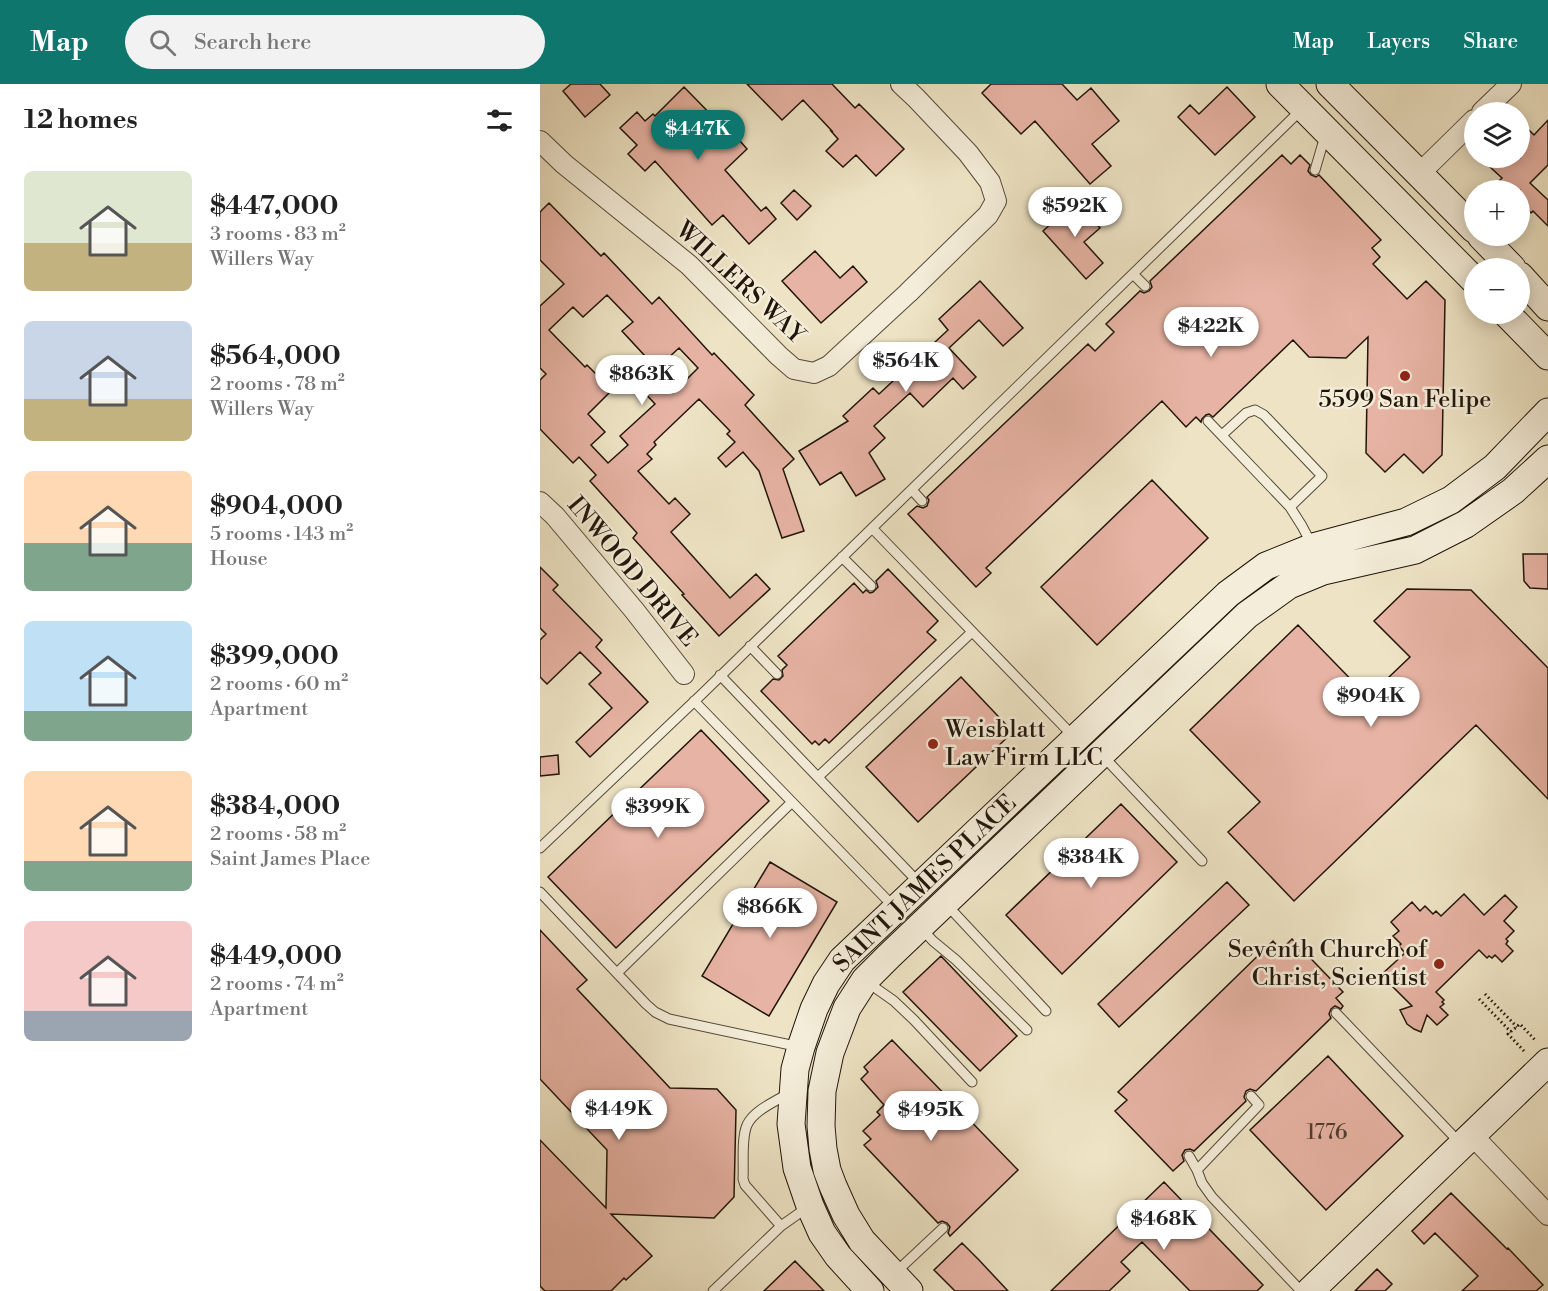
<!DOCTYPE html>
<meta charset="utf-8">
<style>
body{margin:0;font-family:"Libre Bodoni",serif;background:#f2f2f2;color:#222;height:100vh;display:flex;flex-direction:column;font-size:22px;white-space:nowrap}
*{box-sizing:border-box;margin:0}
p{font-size:20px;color:#767676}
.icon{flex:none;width:33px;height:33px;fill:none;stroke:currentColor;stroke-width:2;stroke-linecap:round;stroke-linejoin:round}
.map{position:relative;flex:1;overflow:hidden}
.drawer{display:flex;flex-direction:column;background:#fff;width:540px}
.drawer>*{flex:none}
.tools{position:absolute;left:924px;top:18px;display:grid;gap:12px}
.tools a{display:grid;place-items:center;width:66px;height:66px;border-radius:50%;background:#fff;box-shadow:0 3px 15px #0003;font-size:30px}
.price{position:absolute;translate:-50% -51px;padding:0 14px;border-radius:21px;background:#fff;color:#222;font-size:20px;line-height:39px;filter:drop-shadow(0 2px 3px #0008)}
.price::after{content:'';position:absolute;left:50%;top:36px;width:18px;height:14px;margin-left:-9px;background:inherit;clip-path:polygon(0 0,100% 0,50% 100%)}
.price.current{background:#0f766e;color:#fff}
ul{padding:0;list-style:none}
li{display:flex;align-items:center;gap:18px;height:150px;padding:0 24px}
li span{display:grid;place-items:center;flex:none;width:168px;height:120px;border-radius:9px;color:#555}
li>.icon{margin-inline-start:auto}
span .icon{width:72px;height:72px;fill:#fffc;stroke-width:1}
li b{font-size:26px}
h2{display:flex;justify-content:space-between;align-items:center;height:72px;padding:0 24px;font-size:26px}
header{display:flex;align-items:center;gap:36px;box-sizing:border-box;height:84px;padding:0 30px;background:#0f766e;color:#fff}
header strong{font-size:28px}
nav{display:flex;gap:33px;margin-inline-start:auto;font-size:21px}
.search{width:420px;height:54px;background:#f2f2f2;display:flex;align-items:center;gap:15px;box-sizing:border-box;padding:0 21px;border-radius:33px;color:#767676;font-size:22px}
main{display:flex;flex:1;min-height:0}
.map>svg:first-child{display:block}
.building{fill:#e7b3a4;stroke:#21150b;stroke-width:1.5;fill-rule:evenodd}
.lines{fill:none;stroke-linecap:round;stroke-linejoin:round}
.lane-casing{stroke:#54493a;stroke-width:11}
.street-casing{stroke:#54493a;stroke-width:22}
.secondary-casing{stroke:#21150b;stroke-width:29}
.path{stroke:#21150b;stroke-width:3;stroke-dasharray:1.5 3;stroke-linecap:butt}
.lane{stroke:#f4edd9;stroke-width:9}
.street{stroke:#f4edd9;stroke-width:20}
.secondary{stroke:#f4edd9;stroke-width:27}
.poi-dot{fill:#8f2418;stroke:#f4edd9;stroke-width:2}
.labels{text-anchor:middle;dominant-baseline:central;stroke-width:5;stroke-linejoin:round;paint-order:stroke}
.number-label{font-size:21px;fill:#523c31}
.street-label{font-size:24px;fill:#21150b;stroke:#f4edd9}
.poi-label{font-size:24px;fill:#21150b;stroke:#f4edd9}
</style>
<header>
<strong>Map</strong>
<div class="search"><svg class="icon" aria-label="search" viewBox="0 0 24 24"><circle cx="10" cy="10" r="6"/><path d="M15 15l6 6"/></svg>Search here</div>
<nav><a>Map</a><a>Layers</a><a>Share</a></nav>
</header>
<main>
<section class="drawer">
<h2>12 homes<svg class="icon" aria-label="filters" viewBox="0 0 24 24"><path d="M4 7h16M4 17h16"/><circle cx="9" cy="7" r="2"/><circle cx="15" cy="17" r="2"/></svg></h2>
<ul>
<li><span style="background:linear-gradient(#dfe7d0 60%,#c2b280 0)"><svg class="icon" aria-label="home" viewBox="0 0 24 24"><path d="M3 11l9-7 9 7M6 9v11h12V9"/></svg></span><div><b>$447,000</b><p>3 rooms · 83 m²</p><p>Willers Way</p></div></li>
<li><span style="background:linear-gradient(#c9d6e8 65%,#c2b280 0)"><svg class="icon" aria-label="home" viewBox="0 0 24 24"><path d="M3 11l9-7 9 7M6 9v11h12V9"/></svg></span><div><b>$564,000</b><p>2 rooms · 78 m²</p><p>Willers Way</p></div></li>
<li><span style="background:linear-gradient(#ffd9b3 60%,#7fa58c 0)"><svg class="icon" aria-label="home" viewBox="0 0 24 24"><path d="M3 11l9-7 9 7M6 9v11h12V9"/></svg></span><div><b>$904,000</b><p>5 rooms · 143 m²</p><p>House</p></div></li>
<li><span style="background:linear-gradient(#bfe0f5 75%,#7fa58c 0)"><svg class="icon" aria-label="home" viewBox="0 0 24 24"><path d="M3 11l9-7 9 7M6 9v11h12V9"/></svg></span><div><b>$399,000</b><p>2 rooms · 60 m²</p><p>Apartment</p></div></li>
<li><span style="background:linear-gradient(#ffd9b3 75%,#7fa58c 0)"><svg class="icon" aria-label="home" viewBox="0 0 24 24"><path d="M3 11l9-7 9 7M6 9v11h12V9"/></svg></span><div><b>$384,000</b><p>2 rooms · 58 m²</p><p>Saint James Place</p></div></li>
<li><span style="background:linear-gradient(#f6c9c9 75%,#9aa5b1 0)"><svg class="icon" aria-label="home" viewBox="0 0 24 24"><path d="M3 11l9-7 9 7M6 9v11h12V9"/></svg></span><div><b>$449,000</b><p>2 rooms · 74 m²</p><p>Apartment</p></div></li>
</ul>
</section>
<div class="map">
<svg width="1008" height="1207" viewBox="0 0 1008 1207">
<rect width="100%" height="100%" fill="#eee4c5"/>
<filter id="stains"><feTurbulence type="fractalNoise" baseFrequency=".00333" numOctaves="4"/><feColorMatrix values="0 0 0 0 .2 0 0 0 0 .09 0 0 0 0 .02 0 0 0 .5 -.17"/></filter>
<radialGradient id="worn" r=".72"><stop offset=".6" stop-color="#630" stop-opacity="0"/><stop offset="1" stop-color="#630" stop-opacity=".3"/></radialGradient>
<path class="building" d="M31,0h29l10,11 -25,22 -22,-26z
M207,0h85l23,24 4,-4 45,45 -28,27 -20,-21 -13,12 -17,-16 12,-12 -7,-8h1l-29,-31 -21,20z
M451,0h71l15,16 14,-12 28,33 -27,23 19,22 -21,18 -55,-63 -14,13 -39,-41z
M144,3l40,41 3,-2 20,23 -22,21 36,41 5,-4 10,12 -27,25 -26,-29 -11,10 -57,-64 -10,10 -17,-17 9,-9 -17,-17 17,-16 8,9 8,-7 2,2z
M687,3l28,30 -40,38 -37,-38 12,-12 9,9z
M1008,36v45l-18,18 18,17v26l-15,-15 -2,2 -11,-12v-11h-11l-10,-9 3,-3 -12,-11 9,-9h21v-18l9,-10 5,5z
M742,71l9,9 9,-9 10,10 -2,6 3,4 5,2 3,-2 62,65 -9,8 8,9 -7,7 34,35 19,-18 19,19 -3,155 -19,18 -19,-19 -19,18 -19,-19 2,-116 -22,21 -37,-1 -16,-17 -80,77 -4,-3 -3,1 -4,4 -1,3 -5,-5 -10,10 -24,-26 -176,167 5,5 -15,14 -68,-73 9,-8 6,2 4,-2 2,-6 -2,-3 161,-153 7,7 19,-19 -8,-8 34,-33 4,2 5,-2 3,-4 -2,-6z
M254,106l17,16 -14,14 -16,-17z
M536,117l24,27 -16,14 19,21 -17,16 -43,-48z
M9,119l52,53 3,-3 48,51 7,-7 53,58 2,-2 40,42 -9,10 49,54 -11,10 21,62 -22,7 -23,-67 -16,-19 -17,15 -8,-9 17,-16 -8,-8 3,-3 -31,-32 -45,43 2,3 -9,9 5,5 -14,12 31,33 6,-6 15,16 -19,18 59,66 26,-24 14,15 -51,47 -37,-41 2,-1 -51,-56 4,-5 -47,-52 6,-6 -17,-18 -6,6 -33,-34v-49l6,-6 -6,-6v-62l24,-22 -24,-24v-48zM67,211l26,27 -11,9 23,25 -10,9 4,4 -8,9 24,26 -35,32 8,9 -20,18 -17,-18 14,-13 -17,-18 24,-24 -25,-25 -2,2 -36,-37 24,-23 10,10zM139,264l19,20 -25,25 -19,-22z
M275,167l25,27 13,-12 14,16 -46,41 -39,-42z
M440,197l43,47 -20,18 -24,-26 -30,28 27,29 -13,12 -10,-11 -30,29 -13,-14 -36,33 11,12 -16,15 16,26 -29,17 -15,-24 -21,13 -21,-34 49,-30 -5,-5 30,-28 6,6 69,-64 -9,-11z
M612,396l56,58 -111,107 -56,-58z
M983,470h25v35l-18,-1 -6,-7z
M0,483l18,18 -5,5 49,50 -6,7 52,55 -58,55 -14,-15 36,-34 -23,-24 12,-11 -21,-21 -33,32 -7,-7v-37l6,-6 -6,-6z
M348,485l50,52 -11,11 9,8 -107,103 -4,-4 -6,6 -4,-4 -3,3 -51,-53 12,-12 6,1 4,-4 -1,-6 5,-5 -9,-9 76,-73 9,10 3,-3 4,3 3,-1 5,-5 -2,-6z
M867,505l64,1 77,78v131l-72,-74 -182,176 -66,-69 32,-30 -70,-72 108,-105 70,72 42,-40 -36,-36z
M421,593l52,55 -95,90 -52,-55z
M161,646l68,71 -153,147 -68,-71z
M18,671l1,19 -19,2v-19z
M581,720l56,58 -115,112 -56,-59z
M230,778l67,40 -68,114 -67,-40z
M687,798l22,23 -130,122 -21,-23z
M924,810l20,21 21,-20 12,12 -13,14 10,10 -8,8 2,2 -2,3 7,7 -11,11 -7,-7 -3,3 -3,-2 -2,2 -8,-8 -43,42 8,8 -2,2 2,2 -4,3 8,8 -11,10 -10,-10 -6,17 -7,-3 -7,-5 -7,-14 12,-4 -31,-31 24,-22 -6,-7 2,-2 -8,-8 6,-5 -8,-9 21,-20 8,9 5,-5 8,8 3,-3 5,5z
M0,846l47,50 -10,9 93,99 47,1 19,21 -2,87 -20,21 -103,-4 41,42 -26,24 -2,-2 -13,13h-66l-5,-5v-146l66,68 1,-58 -67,-71z
M752,855l51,53 -7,6 7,8 -2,3 -6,-3 -4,3 -2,5 2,4 -75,73 -6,-2 -4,2 -2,6 2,4 -52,50 -4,-2 -5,1 -3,5 2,6 -11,10 -58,-60 12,-11 -9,-8 155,-151 8,9z
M401,872l76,80 -37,35 -77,-79z
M352,956l126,130 -68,66 -2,-3 2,-6 -3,-4 -5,-2 -4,2 -74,-78 7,-6 -8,-8 17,-16 -3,-3 7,-7 -23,-26 7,-7 -4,-5z
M788,972l75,80 -77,74 -76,-80z
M624,1098l99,103 -6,6h-67l-48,-49 -21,20 9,9 -21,20h-58z
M911,1109l56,56 1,-1 35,37 -7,6h-74l16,-15 -43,-43 -11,11 -12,-13z
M422,1159l17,17 29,31h-53l-21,-21z
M255,1177l29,30h-60z
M837,1185l15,15 -7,7h-30z"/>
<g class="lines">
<defs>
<path id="lane" d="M775,86l10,-34
M593,190l12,12
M668,337l82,86 12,19 10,19
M682,351l24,-22 9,-3 9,5 58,61 -32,31
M372,406l10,11
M332,444l203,210
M302,473l29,29
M210,562l27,28
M180,591l200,209
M154,617l200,206
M562,671l100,106
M278,693l154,-145
M0,764l163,-155 598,-583
M0,808l106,112 9,8 14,7 131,28
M406,820l100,107
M381,844l12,13 23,19 71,70
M77,889l175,-171
M327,898l27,19 20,19 58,62
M796,929l124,130
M649,1072l8,14 5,13 10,14 89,94
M657,1086l62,-65 -8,-9
M241,1142l-36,-41 -2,-6c1,-15 -2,-40 4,-54 7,-15 28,-23 42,-32
M355,1189l48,-45
M173,1207l68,-65 27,-19"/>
<path id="street" d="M942,28l29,-28
M0,57l24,23 125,101 90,91 15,13 20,4 15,-7 79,-73 80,-78 8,-14 -6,-19 -22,-29 -52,-55 -15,-14
M880,89l54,-53
M0,418l15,14 79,94 50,64
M932,1051l76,80"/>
<path id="secondary" d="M740,0l194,196
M790,0l144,145
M941,152l31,32
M980,192l28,31
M967,230l41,42
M330,1207l-32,-35 -16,-23 -12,-27 -13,-38 -6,-44 4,-55 6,-22 13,-38 12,-25 16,-24 386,-366 38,-28 47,-19 93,-25 45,-22 44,-33 53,-55
M369,1207l-47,-50 -16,-26 -13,-29 -6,-16 -4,-21 -2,-23 1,-35 8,-38 17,-45 18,-28 24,-24 358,-341 42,-30 34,-14 92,-21 51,-26 47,-33 35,-32
M770,1207l238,-229"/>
</defs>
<use href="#lane" class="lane-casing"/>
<use href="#street" class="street-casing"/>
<use href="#secondary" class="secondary-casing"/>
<path class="path" d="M945,910l32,33
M939,915l32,33
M984,967l-16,-17 12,-10 15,16"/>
<use href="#lane" class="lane"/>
<use href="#street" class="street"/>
<use href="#secondary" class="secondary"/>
</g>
<g class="poi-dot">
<circle cx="865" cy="292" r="6"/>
<circle cx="393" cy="660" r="6"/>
<circle cx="899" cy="880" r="6"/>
</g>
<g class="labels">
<g class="number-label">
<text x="787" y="1049">1776</text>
</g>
<g class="street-label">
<text transform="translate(200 199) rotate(43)">WILLERS WAY</text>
<text transform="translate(92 488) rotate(50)">INWOOD DRIVE</text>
<text transform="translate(385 800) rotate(-44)">SAINT JAMES PLACE</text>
</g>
<g class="poi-label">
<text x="865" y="316">5599 San Felipe</text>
<text x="405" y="646" text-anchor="start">Weisblatt<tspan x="405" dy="28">Law Firm LLC</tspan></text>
<text x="887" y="866" text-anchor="end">Seventh Church of<tspan x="887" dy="28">Christ, Scientist</tspan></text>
</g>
</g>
<rect width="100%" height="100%" filter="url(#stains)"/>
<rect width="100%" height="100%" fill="url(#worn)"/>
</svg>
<div class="tools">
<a><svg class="icon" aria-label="layers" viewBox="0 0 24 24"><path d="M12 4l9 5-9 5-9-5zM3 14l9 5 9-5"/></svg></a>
<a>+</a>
<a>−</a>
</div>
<b class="price current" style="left:158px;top:77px">$447K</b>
<b class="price" style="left:535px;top:154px">$592K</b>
<b class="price" style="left:671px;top:274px">$422K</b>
<b class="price" style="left:366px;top:309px">$564K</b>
<b class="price" style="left:102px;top:322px">$863K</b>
<b class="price" style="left:831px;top:644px">$904K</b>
<b class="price" style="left:118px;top:755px">$399K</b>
<b class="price" style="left:551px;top:805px">$384K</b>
<b class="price" style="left:230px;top:855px">$866K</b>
<b class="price" style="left:79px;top:1057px">$449K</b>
<b class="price" style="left:391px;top:1058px">$495K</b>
<b class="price" style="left:624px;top:1167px">$468K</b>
</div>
</main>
